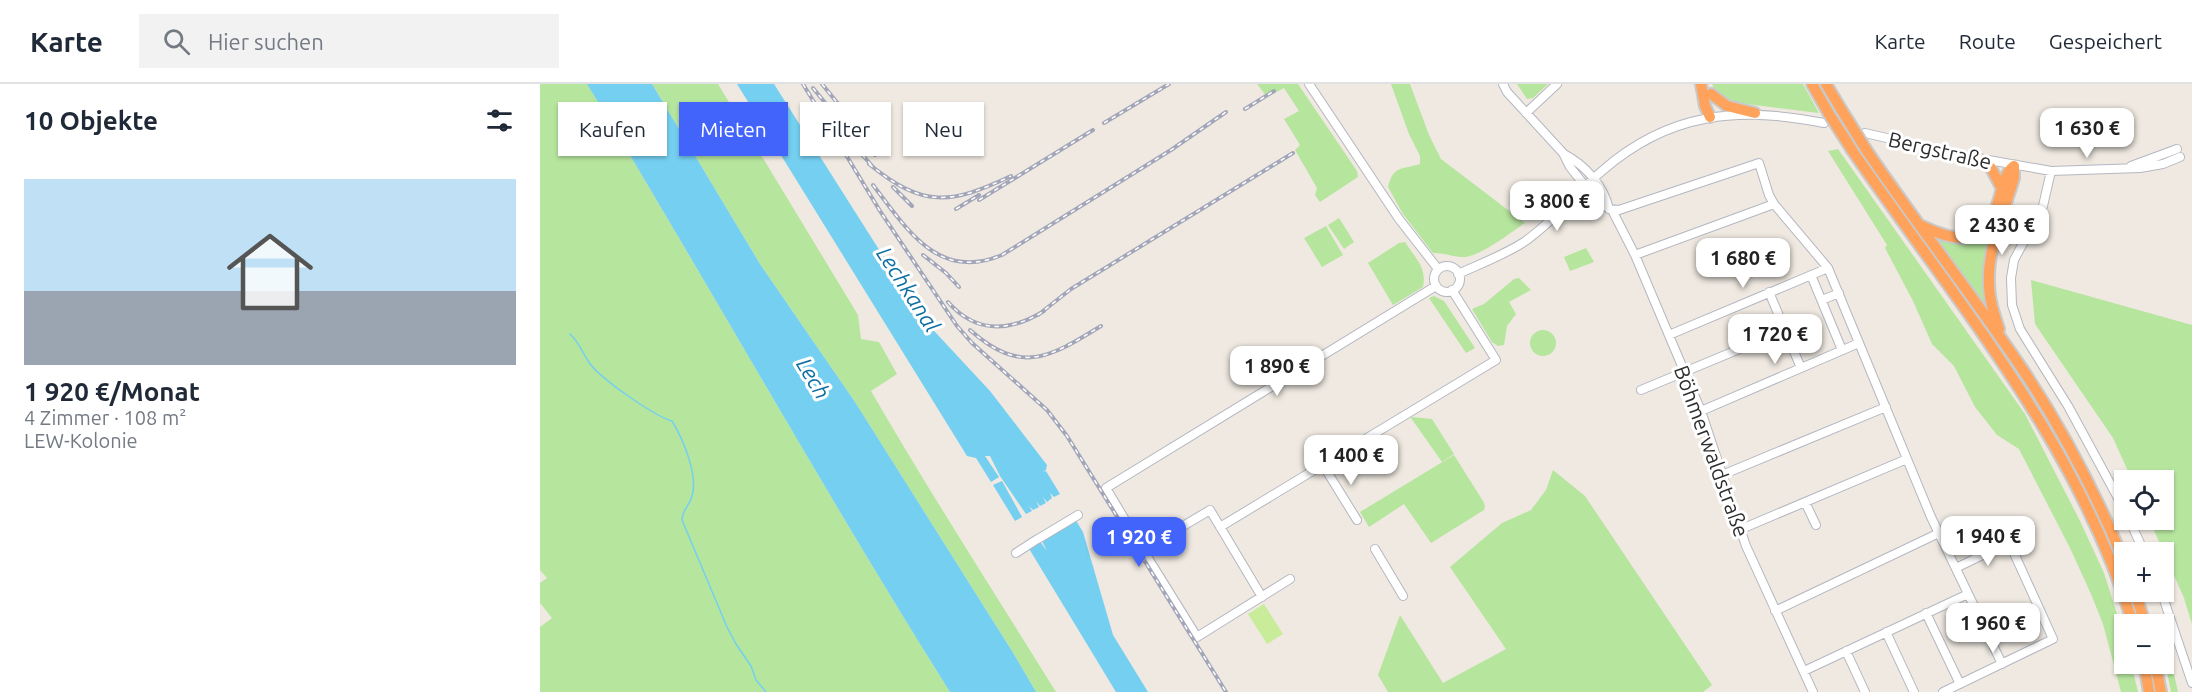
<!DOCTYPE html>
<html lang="de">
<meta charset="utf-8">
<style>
body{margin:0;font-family:Ubuntu,sans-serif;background:#f2f2f3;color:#1f2937;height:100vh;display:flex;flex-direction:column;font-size:22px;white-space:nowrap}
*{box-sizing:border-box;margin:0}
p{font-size:20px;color:#747a83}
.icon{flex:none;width:33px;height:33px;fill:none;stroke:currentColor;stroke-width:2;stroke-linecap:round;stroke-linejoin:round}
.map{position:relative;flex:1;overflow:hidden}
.side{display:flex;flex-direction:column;background:#fff;width:540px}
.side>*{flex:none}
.top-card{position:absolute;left:18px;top:18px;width:570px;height:54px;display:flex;gap:12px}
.tools{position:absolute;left:1574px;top:386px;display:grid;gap:12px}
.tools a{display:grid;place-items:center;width:60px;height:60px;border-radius:0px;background:#fff;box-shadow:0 2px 4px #0004;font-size:30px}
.price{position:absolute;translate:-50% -51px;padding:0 14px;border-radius:12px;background:#fff;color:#222;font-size:20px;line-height:39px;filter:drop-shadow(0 2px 3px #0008)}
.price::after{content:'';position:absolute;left:50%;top:36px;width:18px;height:14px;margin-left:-9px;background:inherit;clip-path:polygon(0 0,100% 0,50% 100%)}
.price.selected{background:#4264fb;color:#fff}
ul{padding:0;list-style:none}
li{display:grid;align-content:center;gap:12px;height:318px;padding:0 24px}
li+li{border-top:2px solid #e0e1e3}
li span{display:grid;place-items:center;height:186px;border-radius:0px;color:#555}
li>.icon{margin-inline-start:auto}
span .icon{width:108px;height:108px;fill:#fffc;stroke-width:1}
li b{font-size:26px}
h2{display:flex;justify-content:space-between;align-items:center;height:72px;padding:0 24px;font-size:26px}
.chip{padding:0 21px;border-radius:0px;background:#fff;box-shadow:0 2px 4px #0004;font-size:21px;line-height:54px}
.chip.selected{background:#4264fb;color:#fff}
header{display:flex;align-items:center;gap:36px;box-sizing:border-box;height:84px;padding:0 30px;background:#fff;border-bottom:2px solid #e0e1e3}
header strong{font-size:28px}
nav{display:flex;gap:33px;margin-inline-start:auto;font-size:21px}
.search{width:420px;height:54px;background:#f2f2f3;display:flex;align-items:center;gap:15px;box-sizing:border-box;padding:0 21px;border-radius:0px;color:#747a83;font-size:22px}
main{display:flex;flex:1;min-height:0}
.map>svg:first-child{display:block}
.green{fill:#b6e59e}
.pitch{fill:#c9ec9a}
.water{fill:#75cff0}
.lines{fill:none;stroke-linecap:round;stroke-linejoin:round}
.stream{stroke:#75cff0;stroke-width:1.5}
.minor-casing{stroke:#b4b7c1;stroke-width:10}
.highway-casing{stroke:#c9c9c9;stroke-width:14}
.minor{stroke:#fff;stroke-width:8}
.highway{stroke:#ffa35c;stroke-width:10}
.rail-casing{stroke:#a3a6b8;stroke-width:4}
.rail{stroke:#fff;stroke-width:1.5;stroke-dasharray:4.5;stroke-linecap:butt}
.highway-bridge-casing{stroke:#c9c9c9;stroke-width:14;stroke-linecap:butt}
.highway-bridge{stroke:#ffa35c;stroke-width:10}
.labels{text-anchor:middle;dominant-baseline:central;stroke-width:6;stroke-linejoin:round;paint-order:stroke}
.street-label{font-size:21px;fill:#2e2e2e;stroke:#fff}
.water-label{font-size:22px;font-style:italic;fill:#0d6fa3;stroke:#fff}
</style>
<header>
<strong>Karte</strong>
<div class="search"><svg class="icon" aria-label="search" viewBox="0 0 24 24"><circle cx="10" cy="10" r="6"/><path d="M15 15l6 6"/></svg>Hier suchen</div>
<nav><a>Karte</a><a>Route</a><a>Gespeichert</a></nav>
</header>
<main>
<section class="side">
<h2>10 Objekte<svg class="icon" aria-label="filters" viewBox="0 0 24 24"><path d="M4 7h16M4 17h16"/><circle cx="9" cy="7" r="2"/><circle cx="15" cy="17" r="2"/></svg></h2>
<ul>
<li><span style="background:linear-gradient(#bfe0f5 60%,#9aa5b1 0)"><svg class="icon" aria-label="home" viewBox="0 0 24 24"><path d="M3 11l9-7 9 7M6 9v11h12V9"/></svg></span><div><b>1 920 €/Monat</b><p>4 Zimmer · 108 m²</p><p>LEW-Kolonie</p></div></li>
</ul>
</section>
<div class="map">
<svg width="1652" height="608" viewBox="0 0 1652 608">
<rect width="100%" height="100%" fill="#efe9e1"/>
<path class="green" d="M0,0h47c123,202 237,408 363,608h-410v-65l12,-9 -12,-15v-20l7,-5 -7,-8z
M112,0h66l140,231 3,24 18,3 18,32 -26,17c59,102 123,201 185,301h-20l-24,-41 -157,-249 -95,-138z
M717,0h41l59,87 1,6 -38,25 -5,-7 2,-7 -22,-38 5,-5 -16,-26 15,-8 -15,-23 -17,9z
M851,0h19l19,51 12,24 84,64c-14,9 -47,36 -64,34 -10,-1 -17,-4 -28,-4l-30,-39 -15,-27c5,-22 14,-17 32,-23v-8l-11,-22z
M977,0h31l-15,14 -6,1z
M1172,0h91l16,29 -88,-11 -15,-8z
M1298,65l187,265 55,107 24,52 20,63v27h7l7,29h-17l-18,-68 -12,-30 -21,-46 -51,-99 -22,-14 -22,-28 -21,-41 -22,-22 -19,-43 -28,-53 2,-3 -59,-94z
M1462,123l-14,102 -55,-75 30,8z
M799,134l15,24 -10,7 -16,-24z
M786,142l17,29 -21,12 -18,-29z
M865,158c10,16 22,25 18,45l-30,18 -25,-42 31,-20z
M1046,164l8,14 -24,9 -6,-14z
M979,194l12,12 -22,12 7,12 -9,12 -3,19 -6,1 -6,-4 -20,-33 12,-5 30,-25z
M1491,196l161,45v299l-8,-26 -35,-79h14v-39h-31l-19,-42 -78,-114z
M894,212l10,5 31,47 -9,5 -37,-55z
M990 259a13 13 0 1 1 26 0a13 13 0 1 1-26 0Z
M872,333l20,2 22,35 -12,8 -31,-44z
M914,371l29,46 2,5 -1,4 -53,33 -27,-39 -35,23 -9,-15z
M1013,386l32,26 127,189 -9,7h-315l-10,-17 22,-60 43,68 63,-34 -56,-82 52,-44 29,-13 15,-20z
M1623,542l15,66h-7l-8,-41z"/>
<path class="pitch" d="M724,520l19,30 -16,10 -19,-30z"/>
<path class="water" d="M47,0h65l108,180 95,138 157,249 24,41h-86c-126,-200 -240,-406 -363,-608z
M197,0h37l149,235 67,72 57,74 -1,5 -3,2 3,-1 14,23 -6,3 -4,-4 2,5 -5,4 -4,-5 3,6 -6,3 -4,-5 3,6 -6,3 -4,-4 3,5 -6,3 -26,-38 -10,-20h-5l14,21 -8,5 -15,-24 -9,-2z
M462,397l20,36 -7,4 -22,-36z
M535,435l8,13 30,103 35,57h-32l-88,-145 11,-7 8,11 -6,-12 7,-2z"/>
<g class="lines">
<path class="stream" d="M30,250c10,9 13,21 21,31 12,15 63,51 81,56 11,18 28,57 19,78 -3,8 -9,12 -9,21l45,107 9,17 15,22 5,14 10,12"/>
<defs>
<path id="minor" d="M769,0l90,135 39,50
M963,0l4,8 56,61 7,14 23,29 16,13 10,1 140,-47 10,32 5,9 54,64 103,249 71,147
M986,29l31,-29
M1325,49l95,22 91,16 89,-3 23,-4 17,-7
M1024,70c21,11 40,32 45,55
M1591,82l46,-17
M1511,87l-8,35 -29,54 -3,18 1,27 8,24 48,77 56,103
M1072,126l23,45 66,156 45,135 67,146
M1095,171l139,-51
M894 195a13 13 0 1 1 26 0a13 13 0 1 1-26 0Z
M918,190c22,-10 46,-19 66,-32 29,-20 51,-48 78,-71 67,-59 138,-65 222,-48
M1271,191l31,75
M1229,208l32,76
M1282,216l17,-7
M1129,251l159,-67
M1101,306l144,-60
M1161,327l158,-68
M783,381l34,55
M1182,391l164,-68
M1265,418l11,23
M1589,435l15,33
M680,443l276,-167 -44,-70
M1199,446l168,-71
M498,455l40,-24
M835,465l28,47
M603,466l-37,-62 330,-202
M476,469l20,-13
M1621,507l31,92
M722,513l-52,-87 -67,40 54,87 93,-58
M1235,527l164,-78
M1386,529l34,71
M1446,546l52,-24
M1346,548l28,60
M1306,567l19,41
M1264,587l164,-77
M1403,608l110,-53 -44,-97 -53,26"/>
<path id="highway" d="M1161,0l4,22 5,11
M1272,0l17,30
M1286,0l18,30
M1171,10l16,12 28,7
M1312,66c106,155 225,290 281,474
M1327,67c51,75 107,146 158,222 39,59 72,123 99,188
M1441,76l10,8 11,21
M1380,141c39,19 65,22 79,-26 4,-13 5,-25 15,-33
M1459,245c-5,-15 -10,-30 -10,-46 -2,-33 16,-74 25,-105v-12
M1595,507l10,33
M1604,579l5,29
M1615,579l6,29"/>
</defs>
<use href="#minor" class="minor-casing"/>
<use href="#highway" class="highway-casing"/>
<use href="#minor" class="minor"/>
<use href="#highway" class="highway"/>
<defs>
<path id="rail" d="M263,0l77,127 77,115 15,17 75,67 20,26 159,256
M282,0l35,43
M273,4l36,44
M705,25l29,-18
M315,28l30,37
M308,38l27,33
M564,39l65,-39
M298,44l36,40
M329,80c54,44 81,41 142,12
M333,101c34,44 65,97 129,70l169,-105 55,-38
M353,103l19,19
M439,116l114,-70
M416,125l23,-14
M383,171l23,18 13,14
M408,218c28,32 62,30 96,9
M498,231l33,-26 222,-136
M430,246c51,45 79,28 131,-4"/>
</defs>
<use href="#rail" class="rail-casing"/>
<use href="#rail" class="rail"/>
<defs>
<path id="highway-bridge" d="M1289,30l23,36
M1304,30l23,37"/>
</defs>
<use href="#highway-bridge" class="highway-bridge-casing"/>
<use href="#highway-bridge" class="highway-bridge"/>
</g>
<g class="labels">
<g class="street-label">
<text transform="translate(1400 66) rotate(13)">Bergstraße</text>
<text transform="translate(1172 367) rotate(70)">Böhmerwaldstraße</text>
</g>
<g class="water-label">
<text transform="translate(369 205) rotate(57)">Lechkanal</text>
<text transform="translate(274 294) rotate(59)">Lech</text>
</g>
</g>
</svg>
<div class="tools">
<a><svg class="icon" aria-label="locate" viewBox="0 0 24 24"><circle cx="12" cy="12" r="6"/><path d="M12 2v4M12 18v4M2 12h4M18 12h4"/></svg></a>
<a>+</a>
<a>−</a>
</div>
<b class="price" style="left:1547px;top:75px">1 630 €</b>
<b class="price" style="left:1017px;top:148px">3 800 €</b>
<b class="price" style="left:1462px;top:172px">2 430 €</b>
<b class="price" style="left:1203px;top:205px">1 680 €</b>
<b class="price" style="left:1235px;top:281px">1 720 €</b>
<b class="price" style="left:737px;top:313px">1 890 €</b>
<b class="price" style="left:811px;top:402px">1 400 €</b>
<b class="price" style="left:1448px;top:483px">1 940 €</b>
<b class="price selected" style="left:599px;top:484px">1 920 €</b>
<b class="price" style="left:1453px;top:570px">1 960 €</b>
<div class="top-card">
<a class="chip">Kaufen</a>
<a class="chip selected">Mieten</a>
<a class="chip">Filter</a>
<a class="chip">Neu</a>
</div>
</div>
</main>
